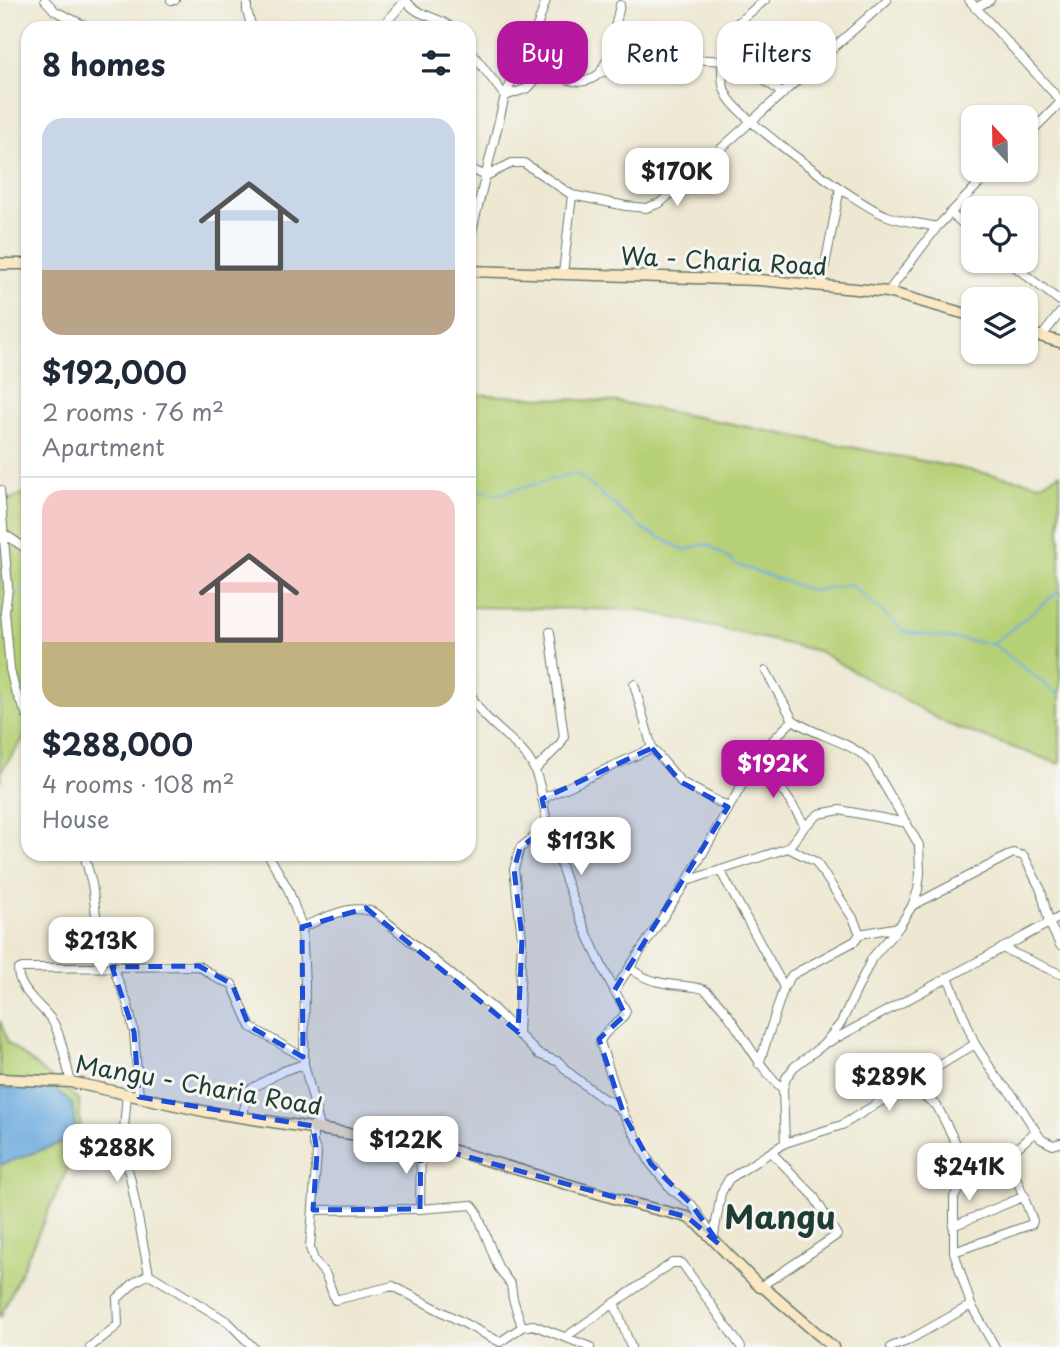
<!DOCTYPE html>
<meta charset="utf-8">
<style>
body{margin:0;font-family:"Playpen Sans",sans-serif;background:#f6f6f7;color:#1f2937;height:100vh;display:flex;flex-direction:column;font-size:26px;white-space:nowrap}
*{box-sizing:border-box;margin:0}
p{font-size:23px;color:#747a83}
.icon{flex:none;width:38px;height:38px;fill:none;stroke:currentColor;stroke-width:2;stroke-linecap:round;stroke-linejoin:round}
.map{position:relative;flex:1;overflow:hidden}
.sheet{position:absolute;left:21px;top:21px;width:455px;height:840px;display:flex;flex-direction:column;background:#fff;border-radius:21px;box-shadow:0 2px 5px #0004}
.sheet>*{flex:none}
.top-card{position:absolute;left:497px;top:21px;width:457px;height:63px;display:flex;gap:14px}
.needle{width:46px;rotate:338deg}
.tools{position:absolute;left:961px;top:105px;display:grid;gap:14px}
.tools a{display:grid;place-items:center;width:77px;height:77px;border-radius:14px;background:#fff;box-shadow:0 2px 5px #0004;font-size:35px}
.price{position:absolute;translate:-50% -60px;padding:0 16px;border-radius:14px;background:#fff;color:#222;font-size:23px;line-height:46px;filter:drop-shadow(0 2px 4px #0008)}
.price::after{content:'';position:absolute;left:50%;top:42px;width:21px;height:16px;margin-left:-10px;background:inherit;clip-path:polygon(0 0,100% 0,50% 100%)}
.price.current{background:#b5179e;color:#fff}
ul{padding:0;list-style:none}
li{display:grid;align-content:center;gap:14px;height:371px;padding:0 21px}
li+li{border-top:2px solid #e0e1e3}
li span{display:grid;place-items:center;height:217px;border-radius:21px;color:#555}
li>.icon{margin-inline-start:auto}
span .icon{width:126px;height:126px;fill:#fffc;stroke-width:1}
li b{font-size:30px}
h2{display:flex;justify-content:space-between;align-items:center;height:84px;padding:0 21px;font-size:30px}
.pill{padding:0 24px;border-radius:21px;background:#fff;box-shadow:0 2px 5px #0004;font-size:24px;line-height:63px}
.pill.current{background:#b5179e;color:#fff}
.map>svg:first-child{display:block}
.green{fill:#b6d075;stroke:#6a8654;stroke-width:2}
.water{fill:#6caade;stroke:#467489;stroke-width:2}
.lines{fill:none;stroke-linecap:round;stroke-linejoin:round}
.stream{stroke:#6caade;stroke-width:2}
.street-casing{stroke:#67796b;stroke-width:10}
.secondary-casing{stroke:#67796b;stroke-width:13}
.street{stroke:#fff;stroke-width:8}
.secondary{stroke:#fae7c3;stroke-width:10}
.marked{fill:#1d4ed8;fill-opacity:0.2;stroke:#1d4ed8;stroke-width:5;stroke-dasharray:14 9;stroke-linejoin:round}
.labels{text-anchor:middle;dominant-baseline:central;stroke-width:6;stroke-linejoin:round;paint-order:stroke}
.street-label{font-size:24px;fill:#1f3d34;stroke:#f6f6f2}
.district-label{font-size:32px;font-weight:bold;fill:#1f3d34;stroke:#f6f6f2}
</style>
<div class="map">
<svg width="1060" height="1347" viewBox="0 0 1060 1347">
<rect width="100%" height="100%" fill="#f6f6f2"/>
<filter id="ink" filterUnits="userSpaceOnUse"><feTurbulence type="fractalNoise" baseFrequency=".0143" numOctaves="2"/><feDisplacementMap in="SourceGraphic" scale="14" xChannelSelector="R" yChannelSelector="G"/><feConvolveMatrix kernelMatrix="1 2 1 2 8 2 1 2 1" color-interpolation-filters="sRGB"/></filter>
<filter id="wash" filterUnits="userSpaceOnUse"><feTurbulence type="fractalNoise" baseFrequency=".00686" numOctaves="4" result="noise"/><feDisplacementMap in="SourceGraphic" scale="28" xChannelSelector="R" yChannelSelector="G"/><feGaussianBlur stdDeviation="1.57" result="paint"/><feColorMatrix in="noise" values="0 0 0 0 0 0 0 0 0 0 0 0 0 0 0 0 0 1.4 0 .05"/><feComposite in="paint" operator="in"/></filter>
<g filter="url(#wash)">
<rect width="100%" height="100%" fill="#eee8d2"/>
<path class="green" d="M469,394l150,8 422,82 19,-11v291l-113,-40 -129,-73 -178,-41 -171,-3z
M28,492v240l-26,38 -2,12v-279z
M0,1020l8,23 71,57 2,39 -81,179z"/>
<path class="water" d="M53,1086l19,18 5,33 -77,28v-77z"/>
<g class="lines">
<path class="stream" d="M469,489l30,5 77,-21 68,57 41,20 22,-6 33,22 73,25 37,-7 55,48 88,12 67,52
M10,600l18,-14
M993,644l67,-54"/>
</g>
</g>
<g filter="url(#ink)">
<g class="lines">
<defs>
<path id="street" d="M45,0l10,11 35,17
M171,0h4
M247,0v11l5,17
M406,0c11,18 32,15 46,28
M969,0l91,100
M620,5l-12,53 -8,15 12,-3h25l47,-11 48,2 13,4 38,29
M975,8l15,-8
M381,28l25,-28
M469,49l36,47 23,-8 13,-14h13
M522,58l10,-1c20,15 45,37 68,16
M722,61c0,13 -1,25 6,36 14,24 129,107 157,118 16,7 36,8 52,12
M732,61l-8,-18 5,-13 36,-30
M1026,137l34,-34
M469,168l17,8 26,-13h12l48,32 54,11 20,2 14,-5 227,-203
M950,213l23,19
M469,243l36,-147 33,-72 8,-24
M1007,261l53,40
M563,274l9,-79
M821,286l19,-98
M888,292l49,-65 55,-57
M1042,336l18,-23
M0,490l8,97 -3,25 5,57 5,21 13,27
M3,533l25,17
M469,689c11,36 53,50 66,82 8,18 8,39 14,58 19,63 43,124 77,182 -4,13 -22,17 -26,31l24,73 27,49 21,26 20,15 22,32
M652,748l29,34 47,25
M755,762c23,18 35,39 50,64
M535,770l25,-25 4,-8 -14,-105
M542,799l110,-51 -18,-64
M788,848l28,14 37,56 7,16
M84,854l8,30 6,46 30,75 6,27 5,65
M268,854l20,35 14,38 3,57 -1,80 16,63
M720,870l64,117
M687,881l101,-33 17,-22 14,-12 21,-4 67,13
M912,906l101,-53 11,3 17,34 8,32 11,23
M302,927c24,-9 51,-26 75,-13l117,95 44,45 21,8 9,10 34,26 11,5 8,8
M1002,948l58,26
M630,968c17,14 35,16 56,18 6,1 16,1 20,5 31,25 45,70 77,98
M948,977l27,67 21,33 18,20 27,42 12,6 7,-2
M614,991l73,-110 68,-119 9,-13 29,-29 -27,-49
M518,1035l4,-97 -8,-69 6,-21 28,-22
M829,1042l231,-125
M759,1064l25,-77 8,-12 63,-34 5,-7 39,-7
M71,1082c-5,-17 -10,-50 -20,-63 -11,-14 -33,-30 -33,-49l4,-2 177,-2 19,13 14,5 19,43 52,30
M908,1084l29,22 36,71
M127,1094l-5,58 8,24 19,98 79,48 25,25
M242,1117l7,-27 34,-19 21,-7
M313,1126v17l4,10 -7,95 4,12 12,15 9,25 58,-14 107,56 22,-15 11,-2 57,22
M785,1143l-2,-54 3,-11 8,-11 29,-22 18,-22 31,-65 27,-31 13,-21 6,-16 2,-17 -1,-28 -49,-84c-22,-21 -52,-24 -77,-41
M420,1209l1,-65
M313,1210l107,-1 52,-4 4,5 22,57 13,18 2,14 9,28
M953,1226l72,-30
M714,1235l7,-42 8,-14 56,-36 57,-18 133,-81
M954,1252l78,-28 1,-3 -25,-65
M760,1287l77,-52 -24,-40 -42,-43
M614,1303l17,44
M567,1336l105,-73h10l59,84
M90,1347l28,-22 -1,-26 18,-17 14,-8
M891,1347l16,-6 64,-36
M995,1347l-24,-42 -17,-53v-55l8,-12 46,-29 28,-25"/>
<path id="secondary" d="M0,264h28
M469,271l290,9 129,12 85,24
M1026,332l34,10
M0,1079l71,3 137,30 240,37 183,54 56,14 11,7 62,63h3l70,60"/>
</defs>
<use href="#street" class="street-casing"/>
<use href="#secondary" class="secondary-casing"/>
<use href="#street" class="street"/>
<use href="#secondary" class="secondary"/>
</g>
</g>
<path class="marked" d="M652,748l29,34 47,25 -114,184 11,24 -26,24 25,76 27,49 41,41 28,40 -33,-28 -266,-73 -1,65 -107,1 4,-57 -4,-27 -174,-29 -5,-65 -22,-65 87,-1 33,18 17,42 54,31 -1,-130 64,-19 152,124 4,-94 -8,-69 6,-21 28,-22 -6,-27z"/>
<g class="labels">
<g class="street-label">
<text transform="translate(724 260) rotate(3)">Wa - Charia Road</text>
<text transform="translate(199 1084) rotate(10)">Mangu - Charia Road</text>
</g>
<g class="district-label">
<text x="780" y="1216">Mangu</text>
</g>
</g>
</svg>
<div class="tools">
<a><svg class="needle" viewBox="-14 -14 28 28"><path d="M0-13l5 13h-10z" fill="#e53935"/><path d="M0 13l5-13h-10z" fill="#747a83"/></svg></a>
<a><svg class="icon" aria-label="locate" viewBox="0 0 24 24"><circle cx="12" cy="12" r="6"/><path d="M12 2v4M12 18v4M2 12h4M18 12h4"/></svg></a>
<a><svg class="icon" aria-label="layers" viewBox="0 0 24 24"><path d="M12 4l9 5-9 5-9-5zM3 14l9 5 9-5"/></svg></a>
</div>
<b class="price" style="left:677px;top:208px">$170K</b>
<b class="price current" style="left:773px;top:800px">$192K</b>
<b class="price" style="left:581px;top:877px">$113K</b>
<b class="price" style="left:101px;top:977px">$213K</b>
<b class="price" style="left:889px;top:1113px">$289K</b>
<b class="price" style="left:406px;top:1176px">$122K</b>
<b class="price" style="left:117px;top:1184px">$288K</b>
<b class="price" style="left:969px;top:1203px">$241K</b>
<div class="top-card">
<a class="pill current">Buy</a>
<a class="pill">Rent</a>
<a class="pill">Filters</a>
</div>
<section class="sheet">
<h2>8 homes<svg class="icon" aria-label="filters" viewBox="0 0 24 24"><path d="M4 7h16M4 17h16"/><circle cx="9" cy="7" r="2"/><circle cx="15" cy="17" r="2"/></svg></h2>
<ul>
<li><span style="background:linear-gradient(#c9d6e8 70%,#b9a48a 0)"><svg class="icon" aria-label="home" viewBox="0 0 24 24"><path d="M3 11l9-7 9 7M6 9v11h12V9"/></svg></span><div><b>$192,000</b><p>2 rooms · 76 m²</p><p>Apartment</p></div></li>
<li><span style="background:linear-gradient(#f6c9c9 70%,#c2b280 0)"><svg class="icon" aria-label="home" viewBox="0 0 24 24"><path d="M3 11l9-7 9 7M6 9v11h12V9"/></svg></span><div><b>$288,000</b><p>4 rooms · 108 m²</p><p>House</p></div></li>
</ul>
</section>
</div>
